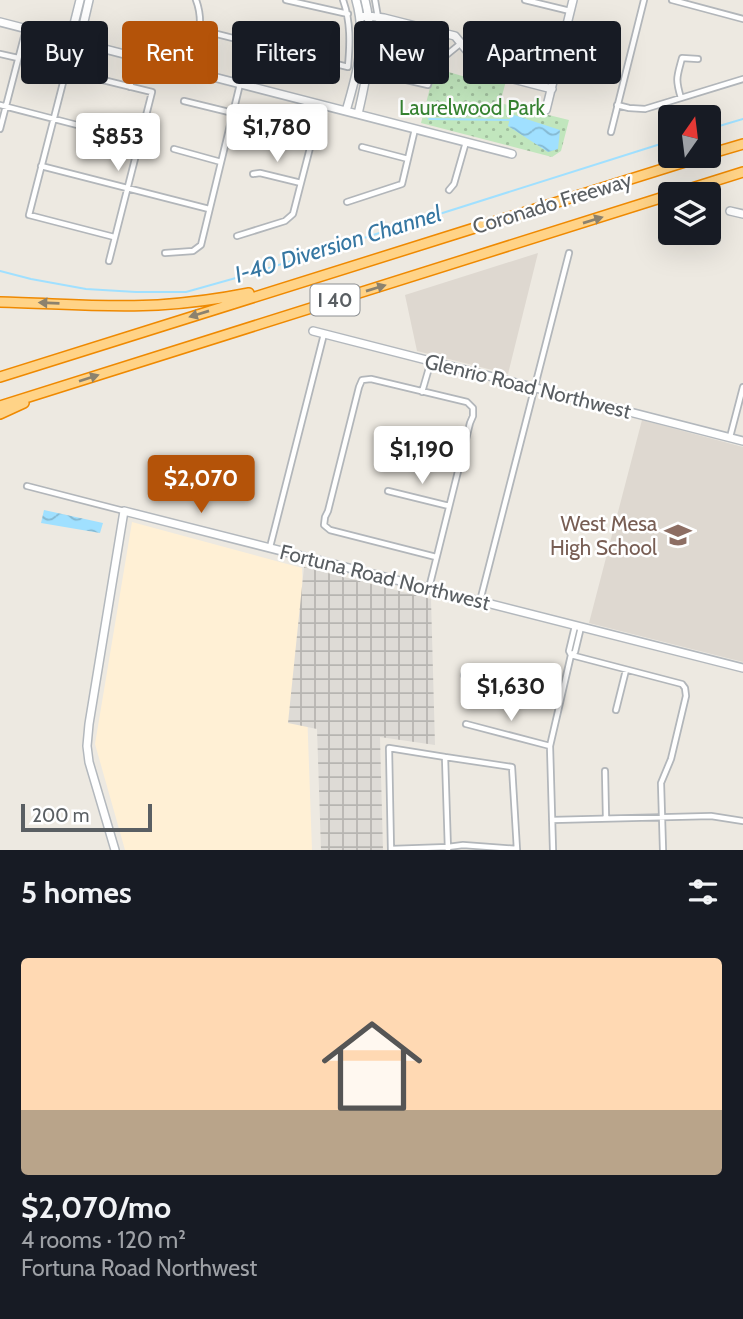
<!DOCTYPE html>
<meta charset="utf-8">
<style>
body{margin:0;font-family:Cabin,sans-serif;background:#20242c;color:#f1f3f6;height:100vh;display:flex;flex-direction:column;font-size:26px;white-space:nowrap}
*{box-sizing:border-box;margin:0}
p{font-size:23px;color:#9ea1a6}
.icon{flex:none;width:38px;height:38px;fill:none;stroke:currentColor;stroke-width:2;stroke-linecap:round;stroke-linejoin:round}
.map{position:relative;height:850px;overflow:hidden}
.details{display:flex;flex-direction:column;background:#171b24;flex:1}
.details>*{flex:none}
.guide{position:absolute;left:21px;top:21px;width:702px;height:63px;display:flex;gap:14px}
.needle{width:46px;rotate:14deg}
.tools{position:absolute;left:658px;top:105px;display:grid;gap:14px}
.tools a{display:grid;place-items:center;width:63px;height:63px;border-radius:7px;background:#171b24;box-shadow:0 7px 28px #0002;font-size:35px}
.scale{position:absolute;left:21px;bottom:18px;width:131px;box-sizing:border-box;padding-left:7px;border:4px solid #5a5f63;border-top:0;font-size:19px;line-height:24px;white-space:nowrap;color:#5a5f63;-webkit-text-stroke:5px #fff;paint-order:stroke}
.price{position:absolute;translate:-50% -60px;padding:0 16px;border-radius:7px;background:#fff;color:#222;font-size:23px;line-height:46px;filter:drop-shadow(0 2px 4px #0008)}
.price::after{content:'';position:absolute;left:50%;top:42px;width:21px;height:16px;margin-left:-10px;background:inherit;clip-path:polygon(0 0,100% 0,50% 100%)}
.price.selected{background:#b45309;color:#fff}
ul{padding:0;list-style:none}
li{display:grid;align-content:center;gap:14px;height:371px;padding:0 21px}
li+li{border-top:2px solid #363941}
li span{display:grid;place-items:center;height:217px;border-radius:7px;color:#555}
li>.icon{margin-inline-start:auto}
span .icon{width:126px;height:126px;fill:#fffc;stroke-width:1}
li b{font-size:30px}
h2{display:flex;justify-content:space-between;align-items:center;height:84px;padding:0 21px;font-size:30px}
.pill{padding:0 24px;border-radius:7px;background:#171b24;box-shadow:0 7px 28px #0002;font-size:24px;line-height:63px}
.pill.selected{background:#b45309;color:#fff}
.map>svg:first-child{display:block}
.commercial{fill:#fff0d5}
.industrial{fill:url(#industrial-grid)}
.education{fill:#ded8d0}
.green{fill:url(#green-dots)}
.water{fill:url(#water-waves)}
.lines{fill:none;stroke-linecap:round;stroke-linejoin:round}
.stream{stroke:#a0e0ff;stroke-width:2}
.street-casing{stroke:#b2b6ba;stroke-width:8}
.secondary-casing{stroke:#b3b8bd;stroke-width:10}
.highway-casing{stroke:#ef8900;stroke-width:12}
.street{stroke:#fff;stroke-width:4.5}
.secondary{stroke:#fff;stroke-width:7}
.highway{stroke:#ffd387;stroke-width:9}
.oneway{fill:#8c826e}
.labels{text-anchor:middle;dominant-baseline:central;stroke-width:5;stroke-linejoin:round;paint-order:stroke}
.shield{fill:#fff;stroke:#8c8f92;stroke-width:2}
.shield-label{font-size:19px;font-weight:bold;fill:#5a5f63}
.park-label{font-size:21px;fill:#368331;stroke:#fff}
.street-label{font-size:21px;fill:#5a5f63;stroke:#fff}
.education-label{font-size:21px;fill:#785e54;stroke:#fff;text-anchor:end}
.water-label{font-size:23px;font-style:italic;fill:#3677a2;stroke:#fff}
</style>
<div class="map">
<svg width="743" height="850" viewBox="0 0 743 850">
<defs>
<pattern id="industrial-grid" width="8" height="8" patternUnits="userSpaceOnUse" patternTransform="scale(1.75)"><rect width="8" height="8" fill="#dedbd6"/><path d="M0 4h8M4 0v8" fill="none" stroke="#b7b5b1"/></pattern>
<pattern id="green-dots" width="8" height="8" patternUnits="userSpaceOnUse" patternTransform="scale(1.75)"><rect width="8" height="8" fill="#c1e6bd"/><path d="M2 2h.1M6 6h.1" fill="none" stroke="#a0be9d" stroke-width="1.8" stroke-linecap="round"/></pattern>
<pattern id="water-waves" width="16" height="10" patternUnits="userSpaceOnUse" patternTransform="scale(1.75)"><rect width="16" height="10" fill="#a0e0ff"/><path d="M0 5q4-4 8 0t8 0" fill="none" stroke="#85b9d2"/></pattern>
</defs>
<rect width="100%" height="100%" fill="#ede9e1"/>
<path class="commercial" d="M132,522l170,46 10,282h-187l-30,-106z"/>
<path class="industrial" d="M304,567l127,32 4,146 -55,-8 3,113h-62l-4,-121 -29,-6z"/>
<path class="education" d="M538,253l-30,121 -91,-23 -12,-56z
M642,420l101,27v215l-154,-39z"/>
<path class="green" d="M473,66l13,10 20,5 -6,22 69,17 -8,31 -9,6 -131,-34 14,-55 34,10z"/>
<path class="water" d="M511,114l49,16 -2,19 -10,3 -40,-26z
M44,510l59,13 -3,10 -59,-10z"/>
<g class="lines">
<path class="stream" d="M429,119l81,1
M709,129l34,-10
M0,271l31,8 55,10 50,3h50l64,-18 420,-133"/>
<defs>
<path id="street" d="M286,0l62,14
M375,0l5,29 -4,44 52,12 5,-19 27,-22
M525,0l45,11
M672,0l71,19
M201,30l147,37c2,-23 3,-45 -5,-67
M504,45l56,13
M0,54l18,4
M192,71c5,-24 13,-48 4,-71
M130,87l7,-29
M681,98c-6,-20 -4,-21 1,-40l16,1
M184,101l49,12
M0,105l139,36
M617,105l12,3 16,1 98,-30
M266,123l47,12
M0,129l26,-100
M611,132l33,-132
M362,147l46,12
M174,149l47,13
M41,166l168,43
M253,174l7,-1 41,10
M449,190l5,-6 12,-42
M347,202l55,-18 13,-55
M237,236l48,-15 8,-7 28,-109
M165,253l28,-2 8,-6 39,-161
M109,261l43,-169 -86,-21 -37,144 85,22
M422,392l9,-31
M730,437l13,-50
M402,441l60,14
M27,486l97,25
M388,491l61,15
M270,547l54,-213
M429,588l41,-165 3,-7v-8l-6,-6 -96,-23 -9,1 -3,7 -31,124 -3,6 -1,8 6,5 106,27
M480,601l89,-348
M571,655l111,29 3,4 1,8 -15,63 -10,24 2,67
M571,655l-2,-4 6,-25
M464,675l96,24
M616,710l10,-40
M466,724l84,22
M605,771l1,47
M552,820l159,-4 32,5
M391,849l57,-2 15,-2 54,4
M391,850l-2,-102 56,9
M448,850l-3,-93 67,10 5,83
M553,850l-3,-104 21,-91 4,-3 6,-25"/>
<path id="secondary" d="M360,17l8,-1 16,2 71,18 27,33 8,4 62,16
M0,22l512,132
M70,40l10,-40
M79,43l10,-43
M546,110l27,-110
M346,111c11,-37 21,-73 10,-111
M358,114c9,-38 17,-75 7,-114
M730,211l13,3
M313,331l430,110
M115,850l-26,-88 -2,-16 2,-22 35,-213 619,157"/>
<path id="highway" d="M709,154l34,-10
M673,194l70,-22
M0,302c52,1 105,6 158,3 31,-2 61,-6 91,-12
M0,377l704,-221
M0,406l670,-211
M0,414l24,-11"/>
</defs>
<use href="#street" class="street-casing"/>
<use href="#secondary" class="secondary-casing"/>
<use href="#highway" class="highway-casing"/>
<use href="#street" class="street"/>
<use href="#secondary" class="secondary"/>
<use href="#highway" class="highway"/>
</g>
<defs><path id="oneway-solid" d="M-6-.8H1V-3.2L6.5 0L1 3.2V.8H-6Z" transform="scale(1.75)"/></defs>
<g class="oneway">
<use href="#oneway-solid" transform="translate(593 220) rotate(-17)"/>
<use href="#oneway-solid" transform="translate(376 288) rotate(-17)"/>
<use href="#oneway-solid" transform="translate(49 303) rotate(-178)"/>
<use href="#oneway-solid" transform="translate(199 314) rotate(163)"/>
<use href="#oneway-solid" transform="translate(89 378) rotate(-18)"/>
</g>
<defs>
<symbol id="school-bare" viewBox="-9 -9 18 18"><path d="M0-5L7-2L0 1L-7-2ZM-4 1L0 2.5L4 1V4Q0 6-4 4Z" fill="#8d6e63" stroke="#fff" stroke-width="2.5" paint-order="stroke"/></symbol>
</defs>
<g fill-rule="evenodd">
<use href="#school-bare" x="659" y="516" width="38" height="38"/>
</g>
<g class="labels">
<rect class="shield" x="310.5" y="284.5" width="49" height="31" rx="5"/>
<g class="shield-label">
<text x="335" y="300">I 40</text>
</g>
<g class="park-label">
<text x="472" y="107">Laurelwood Park</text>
</g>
<g class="street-label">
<text transform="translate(552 203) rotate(-17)">Coronado Freeway</text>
<text transform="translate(528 386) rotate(14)">Glenrio Road Northwest</text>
<text transform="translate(385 577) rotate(14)">Fortuna Road Northwest</text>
</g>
<g class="education-label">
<text x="657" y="523">West Mesa<tspan x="657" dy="24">High School</tspan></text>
</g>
<g class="water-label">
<text transform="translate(338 244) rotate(-17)">I-40 Diversion Channel</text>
</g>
</g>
</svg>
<div class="tools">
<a><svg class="needle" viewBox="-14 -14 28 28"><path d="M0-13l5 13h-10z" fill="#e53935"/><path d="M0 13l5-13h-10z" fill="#9ea1a6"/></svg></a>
<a><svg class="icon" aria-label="layers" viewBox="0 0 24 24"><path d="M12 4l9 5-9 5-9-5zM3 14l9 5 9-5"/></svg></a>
</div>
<div class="scale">200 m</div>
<b class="price" style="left:277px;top:164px">$1,780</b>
<b class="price" style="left:118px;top:173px">$853</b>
<b class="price" style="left:422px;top:486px">$1,190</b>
<b class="price selected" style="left:201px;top:515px">$2,070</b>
<b class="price" style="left:511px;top:723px">$1,630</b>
<div class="guide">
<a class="pill">Buy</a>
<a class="pill selected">Rent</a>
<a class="pill">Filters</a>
<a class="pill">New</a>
<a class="pill">Apartment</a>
</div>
</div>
<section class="details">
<h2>5 homes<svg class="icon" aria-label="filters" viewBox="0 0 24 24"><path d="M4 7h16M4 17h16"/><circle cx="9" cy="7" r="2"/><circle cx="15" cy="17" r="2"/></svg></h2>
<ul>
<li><span style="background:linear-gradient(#ffd9b3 70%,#b9a48a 0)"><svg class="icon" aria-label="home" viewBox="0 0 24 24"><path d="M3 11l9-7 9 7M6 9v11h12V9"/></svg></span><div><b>$2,070/mo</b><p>4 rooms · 120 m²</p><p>Fortuna Road Northwest</p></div></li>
</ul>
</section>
